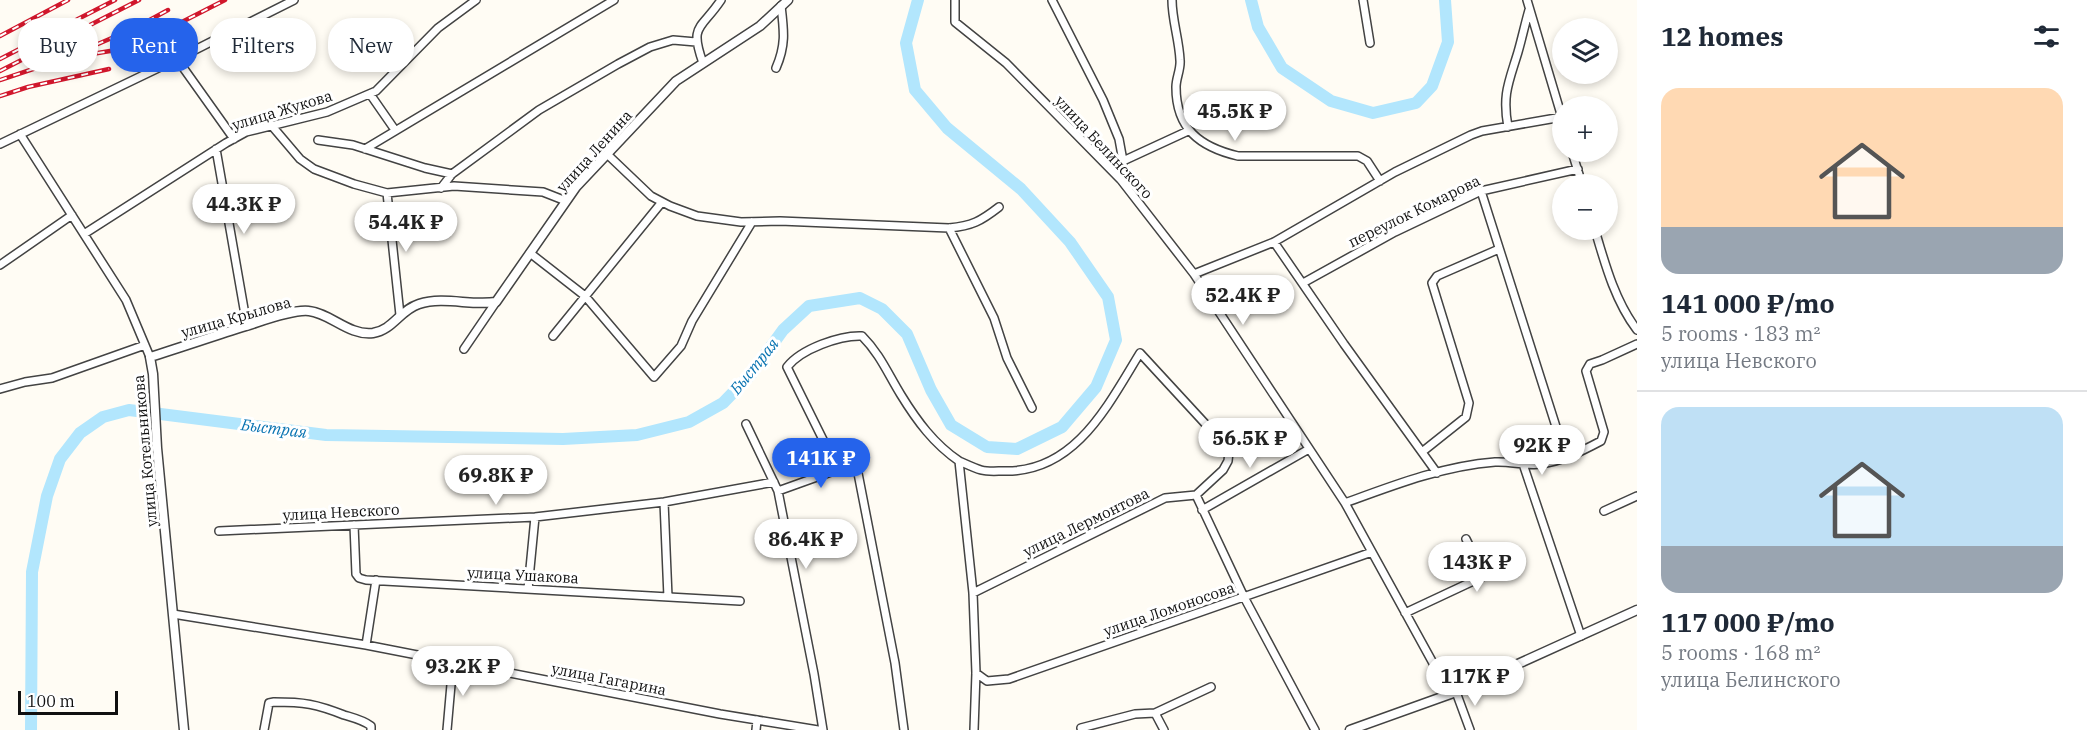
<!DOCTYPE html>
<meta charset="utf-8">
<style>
body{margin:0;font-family:"IBM Plex Serif",serif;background:#f2f2f3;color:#1f2937;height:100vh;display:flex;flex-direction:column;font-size:22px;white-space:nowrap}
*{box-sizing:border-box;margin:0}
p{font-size:20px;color:#747a83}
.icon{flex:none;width:33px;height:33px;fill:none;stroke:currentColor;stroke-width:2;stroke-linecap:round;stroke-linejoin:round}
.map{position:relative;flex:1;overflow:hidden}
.details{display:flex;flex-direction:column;background:#fff;width:450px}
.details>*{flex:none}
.banner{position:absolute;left:18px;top:18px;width:570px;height:54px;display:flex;gap:12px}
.fabs{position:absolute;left:1552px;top:18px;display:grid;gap:12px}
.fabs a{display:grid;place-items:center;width:66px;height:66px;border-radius:50%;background:#fff;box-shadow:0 3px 9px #0003;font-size:30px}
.scale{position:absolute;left:18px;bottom:15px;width:100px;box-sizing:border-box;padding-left:6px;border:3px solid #101010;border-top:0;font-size:16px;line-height:21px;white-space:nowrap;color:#101010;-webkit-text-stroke:4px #fff;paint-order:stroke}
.price{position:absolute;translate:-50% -51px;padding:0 14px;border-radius:21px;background:#fff;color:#222;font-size:20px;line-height:39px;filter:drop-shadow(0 2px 3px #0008)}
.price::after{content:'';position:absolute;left:50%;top:36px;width:18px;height:14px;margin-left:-9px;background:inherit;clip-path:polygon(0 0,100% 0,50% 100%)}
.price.active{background:#2563eb;color:#fff}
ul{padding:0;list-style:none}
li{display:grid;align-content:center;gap:12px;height:318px;padding:0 24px}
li+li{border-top:2px solid #e0e1e3}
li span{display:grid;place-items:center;height:186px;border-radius:18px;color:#555}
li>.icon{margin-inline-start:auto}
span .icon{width:108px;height:108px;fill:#fffc;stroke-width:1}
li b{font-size:26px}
h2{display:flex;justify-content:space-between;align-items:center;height:72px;padding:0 24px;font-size:26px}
.chip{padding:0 21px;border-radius:24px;background:#fff;box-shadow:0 3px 9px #0003;font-size:21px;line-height:54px}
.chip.active{background:#2563eb;color:#fff}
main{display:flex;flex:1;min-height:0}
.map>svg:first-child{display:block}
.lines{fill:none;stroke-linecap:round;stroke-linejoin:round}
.river{stroke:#b2e6fd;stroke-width:12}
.minor-casing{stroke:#434343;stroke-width:10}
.tertiary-casing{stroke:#434343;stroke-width:11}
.minor{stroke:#fff;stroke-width:7}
.tertiary{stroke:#fff;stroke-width:8}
.rail-casing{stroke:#d1172c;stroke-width:4.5}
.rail{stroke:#fff;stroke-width:2;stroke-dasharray:7;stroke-linecap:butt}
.labels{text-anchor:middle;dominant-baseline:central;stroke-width:6;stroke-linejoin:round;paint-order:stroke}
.street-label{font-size:15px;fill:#101010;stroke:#fff}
.water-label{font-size:16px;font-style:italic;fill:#0a74b2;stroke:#fff}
</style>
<main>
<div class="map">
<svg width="1637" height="730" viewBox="0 0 1637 730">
<rect width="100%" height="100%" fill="#fffcf4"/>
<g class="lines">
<path class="river" d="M1251,0l7,27 24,41 49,33 42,12 43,-10 16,-17 16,-44 -3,-42
M31,730l1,-158 15,-76 13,-37 20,-26 23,-16 26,-7 197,25 237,4 74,-4 52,-13 34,-19 29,-30 31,-43 26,-24 51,-8 22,11 25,25 24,56 20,35 36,22 30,2 45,-22 34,-40 20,-47 -8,-43 -38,-55 -49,-53 -74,-61 -32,-38 -9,-47 12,-43"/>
<defs>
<path id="minor" d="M955,0v22l51,41 115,117 73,94 151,229 105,191
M1052,0l51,100 16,39 4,22 -2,19
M1172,0c0,20 7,39 8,60 1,9 -4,18 -4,27 0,42 24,60 62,69h120l9,5 13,20
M1363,0l7,43
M1527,0l36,121
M177,59l57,80
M703,63c-14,-39 -2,-33 18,-63
M776,68c10,-23 8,-37 5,-62
M370,94l25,36
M272,126l28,33 14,10 40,15 33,9 67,-7 89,6 23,9
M1508,127c-6,-33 1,-45 10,-75 4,-14 7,-28 11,-42
M20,134l106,166 24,57
M318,140l35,5 72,23 27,6
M0,144l177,-85 117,-59
M216,149l31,177
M365,149l249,-149
M1572,152l10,32
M608,155l43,41 19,10 27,10 44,6 39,-1 169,7c23,-2 32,-7 50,-21
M1123,161l65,-30
M441,188l11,-14 87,-64 79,-46 32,-17 23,-7 23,2
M1481,191l85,267
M387,193l13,122
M949,228l45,90 13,40 25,50
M1595,230c10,34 20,71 42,100
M84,234l142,-91 20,-11 81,-20 49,-21 62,-63 38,-28
M1274,242l70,102 93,129
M530,253l55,43 69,81 27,-31 11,-25 60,-99
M0,265l72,-50
M1194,274l80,-32 121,-70 76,-37 11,-4 80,-14
M1303,283l92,-51 86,-41 97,-22
M553,336l109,-134
M464,349l32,-47
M0,389l25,-7 27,-4 93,-33
M746,424l32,67 36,183 9,56
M1422,452l44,-35 3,-14 -37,-120 5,-7 62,-27
M959,461c7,3 15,7 22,9 7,2 16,1 23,1 71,2 104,-66 136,-118l83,90 6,9 -1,9 -5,9 -27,25 -31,3 -192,95
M1523,464l58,172
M838,470l-51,-103c14,-18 53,-32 75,-31 18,18 26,38 39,59 16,26 33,49 58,66l14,132 3,80 -2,57
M778,491l78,-28 39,200 9,67
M1196,495l48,102 71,133
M664,502l4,95
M1345,503c49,-18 98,-37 150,-41 15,-1 31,4 46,2 22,-3 41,-13 60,-23l3,-9 -18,-61 4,-7 12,-4 35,-16
M1202,510l107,-61
M1604,511l33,-15
M354,525l2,49 3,4 7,2 374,21
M219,531l316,-14 129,-15 110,-20
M528,589l7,-72
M1405,613l79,-37 -18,-37
M173,614l193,31 354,69 98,16
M366,645l10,-65
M976,673l11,8 22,-2 363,-127
M1456,692l14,38
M1155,713l9,17
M1081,728l54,-14 20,-1 56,-26
M264,730l5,-27 5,-1c30,0 42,2 70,13 10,3 19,5 27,11v4
M447,730l6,-68
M756,730l1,-10"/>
<path id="tertiary" d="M184,730l-27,-282 -4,-74 -3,-17c32,-10 64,-21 96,-31 16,-5 47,-17 63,-15 21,2 40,25 64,22 20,-3 27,-23 46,-29 25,-8 52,2 77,-2l80,-115 100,-106 84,-55 28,-26
M1350,730l106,-38 181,-82"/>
</defs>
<use href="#minor" class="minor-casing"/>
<use href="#tertiary" class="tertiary-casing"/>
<use href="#minor" class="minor"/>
<use href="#tertiary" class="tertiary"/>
<defs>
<path id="rail" d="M0,36l68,-36
M84,50l51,-22 33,-18
M0,59l115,-59
M43,65l31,-8 42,-7 60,-25 49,-25
M0,71l139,-71
M0,80l51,-17
M0,96l28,-9 81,-18"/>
</defs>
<use href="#rail" class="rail-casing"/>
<use href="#rail" class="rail"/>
</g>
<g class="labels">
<g class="street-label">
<text transform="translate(282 110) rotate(-17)">улица Жукова</text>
<text transform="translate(1104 147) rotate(47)">улица Белинского</text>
<text transform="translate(594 151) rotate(-48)">улица Ленина</text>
<text transform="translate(1414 211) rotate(-26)">переулок Комарова</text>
<text transform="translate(236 317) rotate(-16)">улица Крылова</text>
<text transform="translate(145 451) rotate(-95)">улица Котельникова</text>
<text transform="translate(341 512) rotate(-3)">улица Невского</text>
<text transform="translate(1086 522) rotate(-26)">улица Лермонтова</text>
<text transform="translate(523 575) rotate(3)">улица Ушакова</text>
<text transform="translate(1169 609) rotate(-19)">улица Ломоносова</text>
<text transform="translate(609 679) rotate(11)">улица Гагарина</text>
</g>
<g class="water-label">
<text transform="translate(754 366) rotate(-51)">Быстрая</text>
<text transform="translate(274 428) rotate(7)">Быстрая</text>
</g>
</g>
</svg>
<div class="fabs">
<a><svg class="icon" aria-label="layers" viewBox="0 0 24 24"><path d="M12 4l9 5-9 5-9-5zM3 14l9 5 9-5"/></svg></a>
<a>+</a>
<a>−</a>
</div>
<div class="scale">100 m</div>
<b class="price" style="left:1235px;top:142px">45.5K ₽</b>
<b class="price" style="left:244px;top:235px">44.3K ₽</b>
<b class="price" style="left:406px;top:253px">54.4K ₽</b>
<b class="price" style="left:1243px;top:326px">52.4K ₽</b>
<b class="price" style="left:1250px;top:469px">56.5K ₽</b>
<b class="price" style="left:1542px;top:476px">92K ₽</b>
<b class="price active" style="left:821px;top:489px">141K ₽</b>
<b class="price" style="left:496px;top:506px">69.8K ₽</b>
<b class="price" style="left:806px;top:570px">86.4K ₽</b>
<b class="price" style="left:1477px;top:593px">143K ₽</b>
<b class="price" style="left:463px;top:697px">93.2K ₽</b>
<b class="price" style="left:1475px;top:707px">117K ₽</b>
<div class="banner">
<a class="chip">Buy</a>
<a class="chip active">Rent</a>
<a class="chip">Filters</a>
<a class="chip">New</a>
</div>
</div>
<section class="details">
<h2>12 homes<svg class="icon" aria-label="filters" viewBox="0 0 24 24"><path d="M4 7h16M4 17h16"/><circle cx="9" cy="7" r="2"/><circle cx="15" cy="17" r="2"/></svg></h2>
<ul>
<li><span style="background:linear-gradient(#ffd9b3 75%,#9aa5b1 0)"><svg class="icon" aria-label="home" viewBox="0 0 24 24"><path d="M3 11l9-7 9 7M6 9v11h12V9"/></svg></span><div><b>141 000 ₽/mo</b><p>5 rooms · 183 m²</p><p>улица Невского</p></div></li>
<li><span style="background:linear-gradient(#bfe0f5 75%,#9aa5b1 0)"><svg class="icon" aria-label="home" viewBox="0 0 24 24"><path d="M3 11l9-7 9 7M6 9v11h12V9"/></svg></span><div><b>117 000 ₽/mo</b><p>5 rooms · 168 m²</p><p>улица Белинского</p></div></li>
</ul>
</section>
</main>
